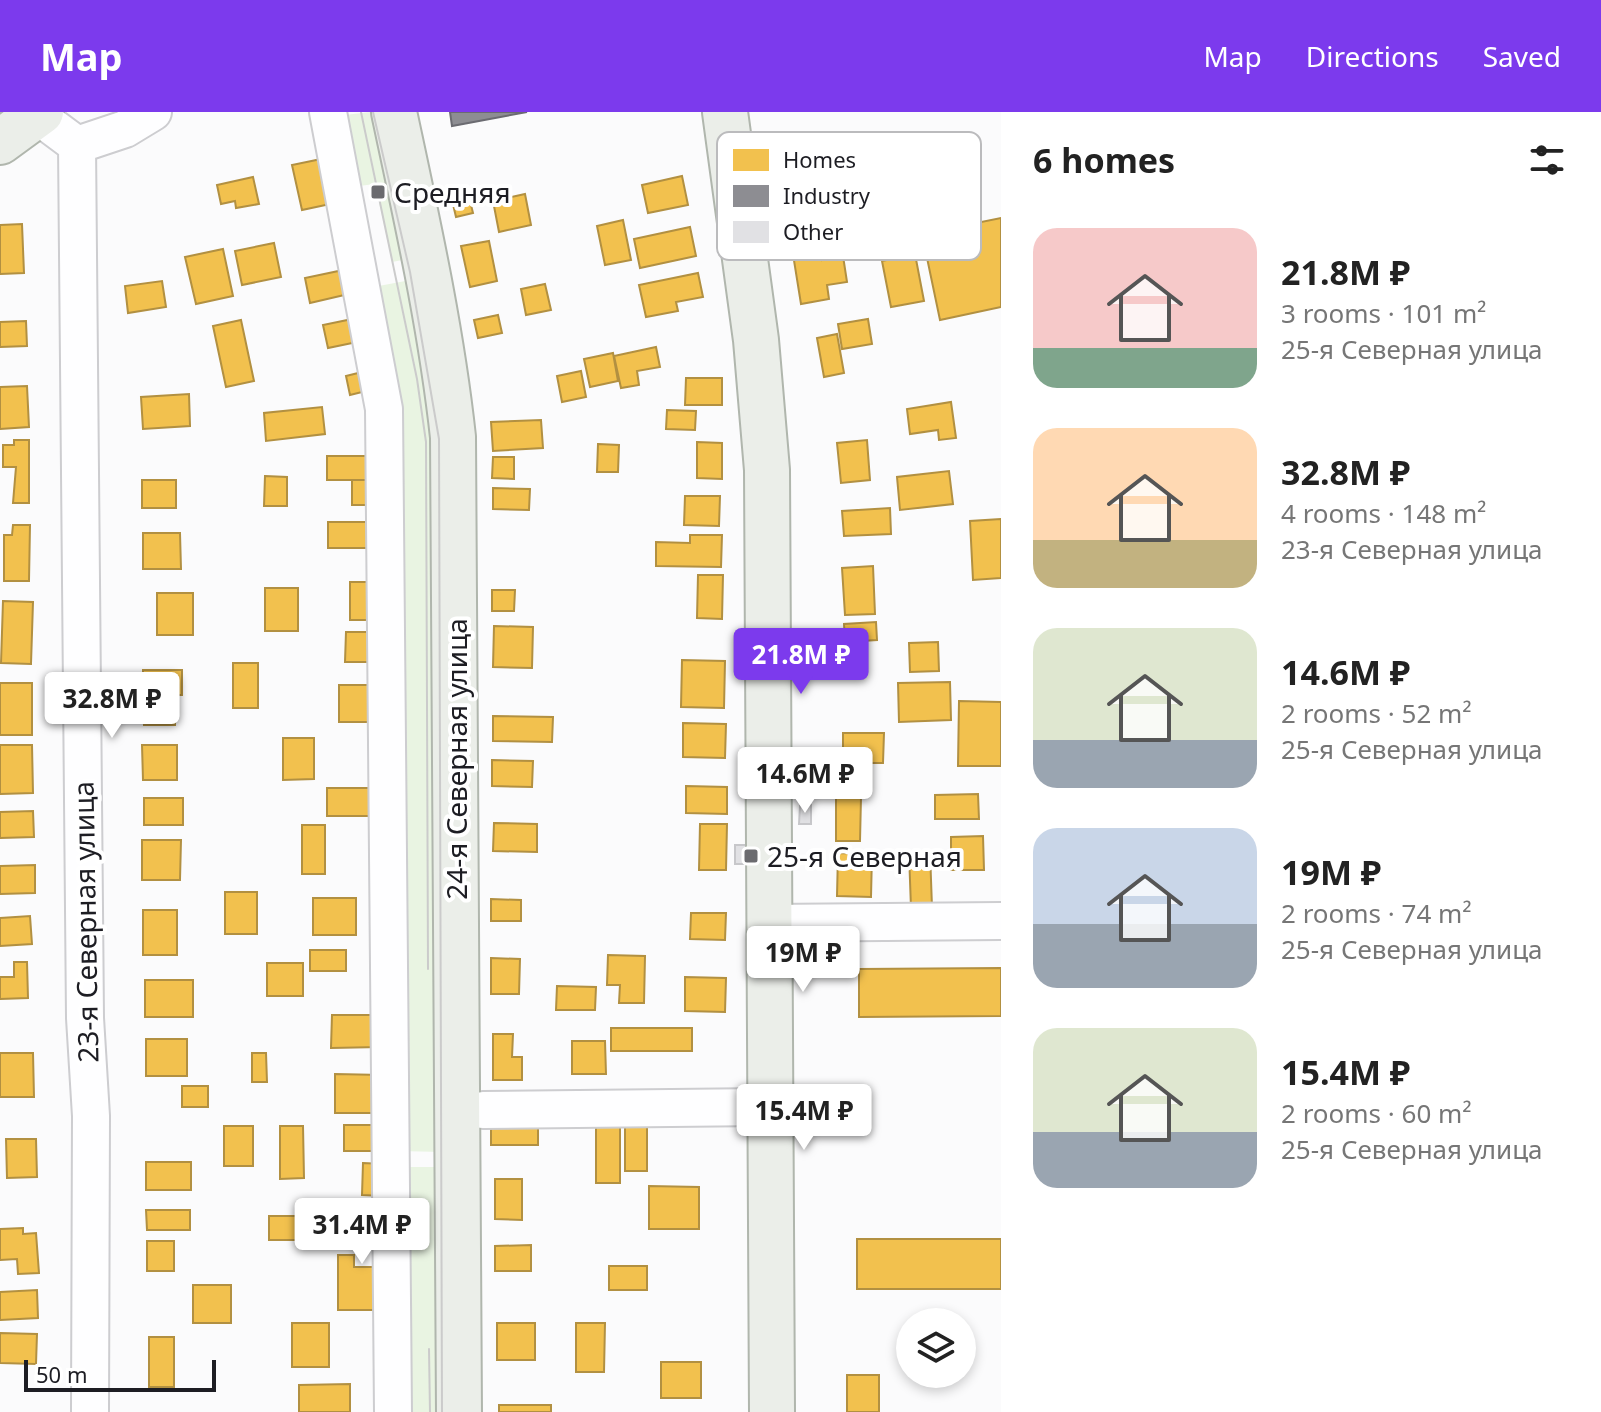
<!DOCTYPE html>
<meta charset="utf-8">
<style>
body{margin:0;font-family:"Noto Sans",sans-serif;background:#f6f6f6;color:#222;height:100vh;display:flex;flex-direction:column;font-size:30px;white-space:nowrap}
*{box-sizing:border-box;margin:0}
p{font-size:26px;color:#767676}
.icon{flex:none;width:44px;height:44px;fill:none;stroke:currentColor;stroke-width:2;stroke-linecap:round;stroke-linejoin:round}
.map{position:relative;flex:1;overflow:hidden}
.sheet{display:flex;flex-direction:column;background:#fff;width:600px}
.sheet>*{flex:none}
.fabs{position:absolute;left:896px;top:1196px;display:grid;gap:16px}
.fabs a{display:grid;place-items:center;width:80px;height:80px;border-radius:50%;background:#fff;box-shadow:0 4px 12px #0003;font-size:40px}
.scale{position:absolute;left:24px;bottom:20px;width:192px;box-sizing:border-box;padding-left:8px;border:4px solid #1d1d23;border-top:0;font-size:22px;line-height:28px;white-space:nowrap;color:#1d1d23;-webkit-text-stroke:6px #fff;paint-order:stroke}
.price{position:absolute;translate:-50% -68px;padding:0 18px;border-radius:8px;background:#fff;color:#222;font-size:26px;line-height:52px;filter:drop-shadow(0 2px 4px #0008)}
.price::after{content:'';position:absolute;left:50%;top:48px;width:24px;height:18px;margin-left:-12px;background:inherit;clip-path:polygon(0 0,100% 0,50% 100%)}
.price.on{background:#7c3aed;color:#fff}
ul{padding:0;list-style:none}
li{display:flex;align-items:center;gap:24px;height:200px;padding:0 32px}
li span{display:grid;place-items:center;flex:none;width:224px;height:160px;border-radius:24px;color:#555}
li>.icon{margin-inline-start:auto}
span .icon{width:96px;height:96px;fill:#fffc;stroke-width:1}
li b{font-size:34px}
h2{display:flex;justify-content:space-between;align-items:center;height:96px;padding:0 32px;font-size:34px}
header{display:flex;align-items:center;gap:48px;box-sizing:border-box;height:112px;padding:0 40px;background:#7c3aed;color:#fff}
header strong{font-size:38px}
nav{display:flex;gap:44px;margin-inline-start:auto;font-size:28px}
main{display:flex;flex:1;min-height:0}
.map>svg:first-child{display:block}
.green{fill:#e9f4e2}
.homes{fill:#f2c14e;stroke:#b29041;stroke-width:2}
.industry{fill:#8d8d92;stroke:#6b6b71;stroke-width:2}
.building{fill:#e1e1e4;stroke:#c7c7ca;stroke-width:2}
.lines{fill:none;stroke-linecap:round;stroke-linejoin:round}
.minor-casing{stroke:#cdcdd0;stroke-width:40}
.major-casing{stroke:#b0b6ad;stroke-width:48}
.minor{stroke:#fefeff;stroke-width:36}
.major{stroke:#ebeee9;stroke-width:44}
.tram{stroke:#cbcbcb;stroke-width:2}
.poi-dot{fill:#6b6b6f;stroke:#fff;stroke-width:3}
.labels{text-anchor:middle;dominant-baseline:central;stroke-width:8;stroke-linejoin:round;paint-order:stroke}
.poi-label{font-size:28px;fill:#1d1d23;stroke:#fff;text-anchor:start}
.street-label{font-size:28px;fill:#1d1d23;stroke:#fff}
.key{fill:#fff;stroke:#bbbbbd;stroke-width:2}
.key-label{font-size:22px;fill:#1d1d23}
</style>
<header>
<strong>Map</strong>
<nav><a>Map</a><a>Directions</a><a>Saved</a></nav>
</header>
<main>
<div class="map">
<svg width="1001" height="1300" viewBox="0 0 1001 1300">
<rect width="100%" height="100%" fill="#fbfbfc"/>
<path class="green" d="M370,0l12,6 31,140 -21,4 -17,-78 -16,2 -14,-71z
M416,167l15,79 12,794 -45,-1 -30,-863z
M404,1055h47l-1,245h-45z"/>
<path class="homes" d="M326,46l9,45 -33,7 -10,-45z
M682,64l6,29 -40,8 -6,-28z
M253,65l6,27 -23,4 -1,-7 -14,3 -4,-19z
M525,82l6,31 -32,7 -6,-31z
M469,85l4,16 -17,4 -4,-17z
M1001,106v89l-61,13 -18,-86z
M623,108l8,40 -26,5 -8,-39z
M22,112l2,49 -24,1v-49z
M690,115l6,29 -56,12 -6,-29z
M489,129l8,40 -27,6 -9,-41z
M274,131l7,34 -39,8 -7,-34z
M820,131l2,17 21,-4 4,26 -20,3 2,14 -28,5 -9,-56z
M223,137l10,47 -37,8 -11,-47z
M915,142l9,47 -33,6 -9,-46z
M348,157l5,24 -43,10 -5,-25z
M698,161l5,24 -27,5 2,9 -32,6 -7,-32z
M162,169l4,26 -38,6 -3,-27z
M545,172l6,26 -25,5 -5,-26z
M498,203l4,18 -24,5 -4,-18z
M357,206l5,23 -34,7 -5,-23z
M868,207l4,25 -30,5 -4,-25z
M241,208l13,61 -28,6 -13,-61z
M26,209l1,25 -27,1v-25z
M837,222l7,39 -20,4 -7,-39z
M656,235l4,20 -23,4 2,14 -18,3 -7,-32z
M613,241l5,28 -28,6 -6,-28z
M370,258l4,19 -24,6 -4,-19z
M581,259l5,26 -24,5 -5,-26z
M686,266h36v27h-37z
M27,274l2,41 -29,2v-42z
M189,282l1,32 -47,3 -2,-32z
M951,290l5,36 -17,2 -1,-10 -28,4 -3,-25z
M322,295l3,27 -59,7 -2,-28z
M667,298l29,1 -1,19 -29,-1z
M541,308l2,28 -50,3 -2,-29z
M14,328h15v63h-16l3,-36h-13v-22h11z
M867,328l3,40 -29,3 -4,-40z
M697,330l25,1v36l-25,-1z
M598,332l21,1 -1,27h-21z
M327,344h49v24h-49z
M493,345h21v22l-22,-1z
M949,359l4,33 -53,6 -3,-33z
M265,364l22,1v29h-23z
M142,368h34v28h-34z
M352,368h24v25h-24z
M493,376l37,1 -1,21 -36,-1z
M685,384h35l-1,30 -35,-1z
M890,396l1,26 -47,2 -2,-25z
M1001,407v59l-28,2 -3,-59z
M328,410h48v26h-48z
M13,413h17l-1,56h-25v-46h8z
M143,421h37l1,36h-38z
M690,423h32l-1,32 -65,-1v-24l34,1z
M873,454l2,48 -30,1 -3,-47z
M698,463h25l-1,44 -25,-1z
M350,470h29v38h-29z
M265,476h33v43h-33z
M492,478h23l-1,21h-22z
M157,481h36v42h-36z
M3,489l30,1 -2,62 -30,-1z
M876,510l1,18 -32,2 -1,-18z
M494,514l39,1 -1,41 -39,-1z
M346,520h33v30h-34z
M938,530l1,29 -29,1 -1,-29z
M682,548l43,1 -1,47 -43,-1z
M233,551h25v45h-25z
M143,558h39v25h-39z
M950,570l1,38 -52,2 -1,-39z
M0,571h32v52h-32z
M339,573h38v37h-38z
M959,589l42,1v64h-43z
M143,595h32v18h-31z
M493,604l60,1 -1,25 -59,-1z
M683,611l43,1 -1,34 -42,-1z
M843,621h41l-1,30h-40z
M283,626h31v41l-31,1z
M0,633h32l1,48 -33,1z
M142,633h35v35h-34z
M492,648l41,1 -1,26 -40,-1z
M686,674l41,1v27l-41,-1z
M327,676h47v28h-47z
M978,682l1,25h-44v-24z
M836,684l25,1 -1,44h-24z
M144,686h39v27h-39z
M33,699l1,26 -34,1v-26z
M494,711l43,1v28l-44,-1z
M700,712h27l-1,46h-27z
M302,713h23v49h-23z
M983,724l1,34h-33v-33z
M142,728h39l-1,40h-38z
M930,740l2,55 -21,1 -2,-55z
M838,741l34,1 -1,43 -34,-1z
M35,753v28l-35,1v-28z
M225,780h32v42h-32z
M313,786h43v37h-43z
M491,787l30,1v21h-30z
M143,798h34v45h-34z
M691,801h35l-1,27 -35,-1z
M30,804l2,28 -32,2v-28z
M310,838h36v21h-36z
M608,843l37,1 -1,47h-25l1,-18h-13z
M491,846l29,1 -1,35h-28z
M14,850h13l1,36 -28,1v-22h14z
M267,851h36v33h-36z
M1001,856v48l-142,1v-48z
M685,865l41,1 -1,34 -40,-1z
M145,868h48v37h-48z
M557,874l39,1 -1,23h-39z
M332,903h49l-1,32 -49,1z
M611,916h81v23h-81z
M493,922h20l-1,23h10v23h-29z
M146,927h41v37h-41z
M572,929h33l1,33h-34z
M0,941h33l1,44h-34z
M252,941h14l1,29h-15z
M335,962l47,1v38h-47z
M182,974h26v21h-26z
M491,1002h47v31h-47z
M344,1013h39v26h-39z
M596,1013h24v58h-24z
M224,1014h29v40h-29z
M280,1014h23l1,52 -24,1z
M625,1015h22v44h-22z
M6,1027h30l1,38 -30,1z
M146,1050h45v28h-45z
M363,1051l20,1 -1,32 -20,-1z
M495,1067h27v41l-27,-1z
M649,1074l50,1v42h-50z
M342,1089h42l-1,25 -41,4z
M146,1098h44v20h-43z
M269,1104h28v24h-28z
M23,1116v6l13,-1 3,40 -21,1 -1,-15 -17,1v-31z
M857,1127h144v50h-144z
M147,1129h27v30h-27z
M531,1133v26h-36v-25z
M338,1143h16v12h28v43h-44z
M609,1154h38v24h-38z
M193,1173h38v38h-38z
M37,1178l1,28 -38,2v-28z
M292,1211h37v44h-37z
M497,1211h38v37h-38z
M576,1211h29l-1,49h-28z
M0,1221l37,1 -1,30 -36,-1z
M149,1225h25v50h-25z
M661,1250h40v36h-40z
M847,1263h32v37h-32z
M350,1272v28h-51v-27z
M499,1293h52v7h-52z"/>
<path class="industry" d="M450,0h77l-75,14z"/>
<path class="building" d="M811,693v19h-12l1,-18z
M735,733h12v19h-12z"/>
<g class="lines">
<defs>
<path id="minor" d="M328,0l56,297 9,1003
M38,4l39,29 8,873 6,98 -1,296
M77,33l48,-16 28,-17
M768,811l233,-2
M483,998l287,-3"/>
<path id="major" d="M394,0c23,108 47,215 59,325l6,975
M725,0l31,228 11,130 5,942
M0,30l41,-30"/>
</defs>
<use href="#minor" class="minor-casing"/>
<use href="#major" class="major-casing"/>
<use href="#minor" class="minor"/>
<use href="#major" class="major"/>
<path class="tram" d="M361,0l56,267 9,63 2,527
M373,0l37,160 29,167 3,973
M429,1237l1,63"/>
</g>
<g class="poi-dot">
<rect x="370" y="72" width="16" height="16" rx="4"/>
<rect x="743" y="736" width="16" height="16" rx="4"/>
</g>
<g class="labels">
<g class="poi-label">
<text x="394" y="80">Средняя</text>
<text x="767" y="744">25-я Северная</text>
</g>
<g class="street-label">
<text transform="translate(456 647) rotate(-90)">24-я Северная улица</text>
<text transform="translate(85 810) rotate(-91)">23-я Северная улица</text>
</g>
</g>
<rect x="717" y="20" width="264" height="128" rx="12" class="key"/>
<rect x="733" y="37" width="36" height="22" fill="#f2c14e"/>
<rect x="733" y="73" width="36" height="22" fill="#8d8d92"/>
<rect x="733" y="109" width="36" height="22" fill="#e1e1e4"/>
<g class="key-label">
<text x="783" y="56">Homes</text>
<text x="783" y="92">Industry</text>
<text x="783" y="128">Other</text>
</g>
</svg>
<div class="fabs">
<a><svg class="icon" aria-label="layers" viewBox="0 0 24 24"><path d="M12 4l9 5-9 5-9-5zM3 14l9 5 9-5"/></svg></a>
</div>
<div class="scale">50 m</div>
<b class="price on" style="left:801px;top:584px">21.8M ₽</b>
<b class="price" style="left:112px;top:628px">32.8M ₽</b>
<b class="price" style="left:805px;top:703px">14.6M ₽</b>
<b class="price" style="left:803px;top:882px">19M ₽</b>
<b class="price" style="left:804px;top:1040px">15.4M ₽</b>
<b class="price" style="left:362px;top:1154px">31.4M ₽</b>
</div>
<section class="sheet">
<h2>6 homes<svg class="icon" aria-label="filters" viewBox="0 0 24 24"><path d="M4 7h16M4 17h16"/><circle cx="9" cy="7" r="2"/><circle cx="15" cy="17" r="2"/></svg></h2>
<ul>
<li><span style="background:linear-gradient(#f6c9c9 75%,#7fa58c 0)"><svg class="icon" aria-label="home" viewBox="0 0 24 24"><path d="M3 11l9-7 9 7M6 9v11h12V9"/></svg></span><div><b>21.8M ₽</b><p>3 rooms · 101 m²</p><p>25-я Северная улица</p></div></li>
<li><span style="background:linear-gradient(#ffd9b3 70%,#c2b280 0)"><svg class="icon" aria-label="home" viewBox="0 0 24 24"><path d="M3 11l9-7 9 7M6 9v11h12V9"/></svg></span><div><b>32.8M ₽</b><p>4 rooms · 148 m²</p><p>23-я Северная улица</p></div></li>
<li><span style="background:linear-gradient(#dfe7d0 70%,#9aa5b1 0)"><svg class="icon" aria-label="home" viewBox="0 0 24 24"><path d="M3 11l9-7 9 7M6 9v11h12V9"/></svg></span><div><b>14.6M ₽</b><p>2 rooms · 52 m²</p><p>25-я Северная улица</p></div></li>
<li><span style="background:linear-gradient(#c9d6e8 60%,#9aa5b1 0)"><svg class="icon" aria-label="home" viewBox="0 0 24 24"><path d="M3 11l9-7 9 7M6 9v11h12V9"/></svg></span><div><b>19M ₽</b><p>2 rooms · 74 m²</p><p>25-я Северная улица</p></div></li>
<li><span style="background:linear-gradient(#dfe7d0 65%,#9aa5b1 0)"><svg class="icon" aria-label="home" viewBox="0 0 24 24"><path d="M3 11l9-7 9 7M6 9v11h12V9"/></svg></span><div><b>15.4M ₽</b><p>2 rooms · 60 m²</p><p>25-я Северная улица</p></div></li>
</ul>
</section>
</main>
